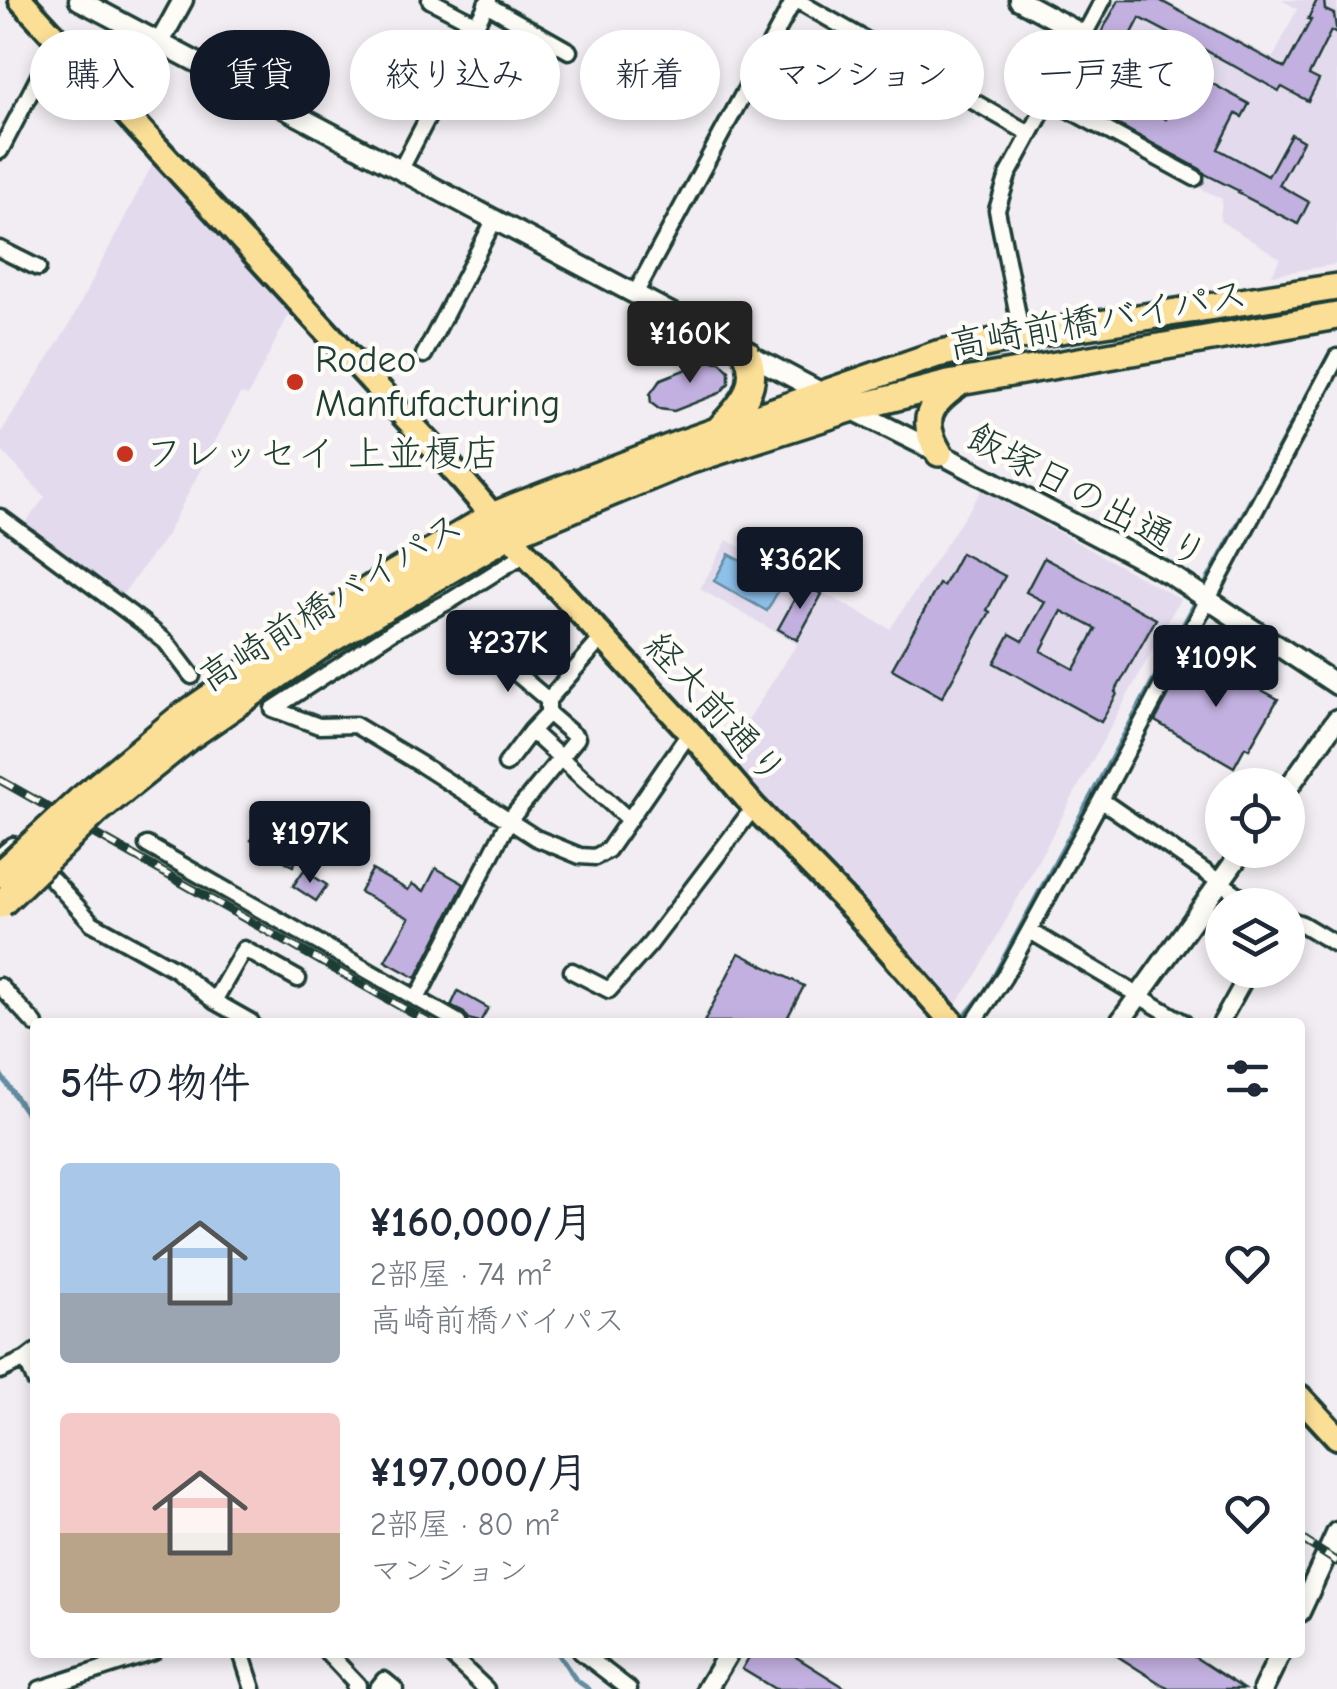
<!DOCTYPE html>
<html lang="ja">
<meta charset="utf-8">
<style>
body{margin:0;font-family:"Comic Neue","Klee One",sans-serif;background:#f2f2f3;color:#1f2937;height:100vh;display:flex;flex-direction:column;font-size:38px;white-space:nowrap}
*{box-sizing:border-box;margin:0}
p{font-size:32px;color:#747a83}
.icon{flex:none;width:55px;height:55px;fill:none;stroke:currentColor;stroke-width:2;stroke-linecap:round;stroke-linejoin:round}
.map{position:relative;flex:1;overflow:hidden}
.drawer{position:absolute;left:30px;top:1018px;width:1275px;height:640px;display:flex;flex-direction:column;background:#fff;border-radius:10px;box-shadow:0 5px 15px #0003}
.drawer>*{flex:none}
.banner{position:absolute;left:30px;top:30px;width:1278px;height:90px;display:flex;gap:20px}
.fabs{position:absolute;left:1205px;top:768px;display:grid;gap:20px}
.fabs a{display:grid;place-items:center;width:100px;height:100px;border-radius:50%;background:#fff;box-shadow:0 5px 15px #0003;font-size:50px}
.price{position:absolute;translate:-50% -85px;padding:0 22px;border-radius:10px;background:#111827;color:#fff;font-size:32px;line-height:65px;filter:drop-shadow(0 2px 5px #0008)}
.price::after{content:'';position:absolute;left:50%;top:60px;width:30px;height:22px;margin-left:-15px;background:inherit;clip-path:polygon(0 0,100% 0,50% 100%)}
.price.on{background:#222;color:#fff}
ul{padding:0;list-style:none}
li{display:flex;align-items:center;gap:30px;height:250px;padding:0 30px}
li span{display:grid;place-items:center;flex:none;width:280px;height:200px;border-radius:10px;color:#555}
li>.icon{margin-inline-start:auto}
span .icon{width:120px;height:120px;fill:#fffc;stroke-width:1}
li b{font-size:42px}
h2{display:flex;justify-content:space-between;align-items:center;height:120px;padding:0 30px;font-size:42px}
.chip{padding:0 35px;border-radius:45px;background:#fff;box-shadow:0 5px 15px #0003;font-size:35px;line-height:90px}
.chip.on{background:#111827;color:#fff}
.map>svg:first-child{display:block}
.built{fill:#e3dbed}
.water{fill:#8ec0ea;stroke:#628ca1;stroke-width:2.5}
.lines{fill:none;stroke-linecap:round;stroke-linejoin:round}
.stream{stroke:#628ca1;stroke-width:5}
.building{fill:#c2b0e0;stroke:#1f3d34;stroke-width:2.5;fill-rule:evenodd}
.minor-casing{stroke:#1f3d34;stroke-width:21}
.tertiary-casing{stroke:#1f3d34;stroke-width:25}
.primary-casing{stroke:#1f3d34;stroke-width:30}
.trunk-casing{stroke:#1f3d34;stroke-width:32}
.minor{stroke:#fdfcf7;stroke-width:14}
.tertiary{stroke:#fdfcf7;stroke-width:18}
.primary{stroke:#fbdf96;stroke-width:22}
.trunk{stroke:#fbdf96;stroke-width:25}
.rail-casing{stroke:#1f3d34;stroke-width:9}
.rail{stroke:#fdfcf7;stroke-width:5;stroke-dasharray:15;stroke-linecap:butt}
.trunk-bridge-casing{stroke:#1f3d34;stroke-width:32;stroke-linecap:butt}
.trunk-bridge{stroke:#fbdf96;stroke-width:25}
.poi-dot{fill:#c8321e;stroke:#fdfcf7;stroke-width:4}
.labels{text-anchor:middle;dominant-baseline:central;stroke-width:9;stroke-linejoin:round;paint-order:stroke}
.street-label{font-size:38px;fill:#1f3d34;stroke:#fdfcf7}
.poi-label{font-size:38px;fill:#1f3d34;stroke:#fdfcf7;text-anchor:start}
</style>
<div class="map">
<svg width="1337" height="1689" viewBox="0 0 1337 1689">
<rect width="100%" height="100%" fill="#f1edf2"/>
<filter id="ink" filterUnits="userSpaceOnUse"><feTurbulence type="fractalNoise" baseFrequency=".01" numOctaves="2"/><feDisplacementMap in="SourceGraphic" scale="20" xChannelSelector="R" yChannelSelector="G"/><feConvolveMatrix kernelMatrix="1 2 1 2 8 2 1 2 1" color-interpolation-filters="sRGB"/></filter>
<g filter="url(#ink)">
<path class="built" d="M1114,0h49l110,58 24,-49 -15,-9h55v264l-65,11 8,-17 -60,-37 2,-22 -30,-15 -130,-85z
M153,163l138,147 -43,86 -8,-2 -74,142 -46,62 -97,-72 22,-29 -45,-48v-15l68,-107z
M982,490l198,109 -207,382 -18,24 -229,-251 71,-110 -97,-55 27,-49 163,89z"/>
<path class="water" d="M729,554l53,30 -15,27 -53,-30z"/>
<g class="lines">
<path class="stream" d="M960,1022l27,-33 344,-638
M0,1074l35,52
M557,1652l19,28 13,9"/>
</g>
<path class="building" d="M1119,0h40l126,68 26,-48 -3,-1 9,-19h7l1,10 9,4 3,20 -6,-3 -22,44 10,5 -11,21 -26,-14 -3,4 -92,-51 -1,2 -46,-24 -26,50 -25,-13z
M1191,72l58,32 -7,13 -6,-3 -18,35 50,27 23,-42 12,7 -24,44 30,17 -11,22 -60,-31 1,-2 -34,-17 -5,-5 -133,-72 8,-16 36,19 2,-3 35,19 3,-5 15,8z
M707,361l13,1 9,9v12l-9,10 -46,18 -15,-2 -8,-6 -1,-9 11,-15z
M961,553l44,23 -18,34 3,2 -48,85 -50,-28 47,-85 4,2z
M1044,558l112,61 -41,73 2,2 -16,28 -107,-59 16,-29 13,7 22,-39 -19,-10zM1062,611l34,18 -22,40 -33,-18z
M803,584l19,10 -25,46 -19,-11z
M1192,652l86,47 -29,50 -4,-2 -11,20 -79,-46z
M262,822l42,26 -11,18 -42,-26z
M436,868l28,16 -48,94 -31,-17 24,-43 -49,-26 12,-22 36,20 4,-6 12,7z
M304,870l23,15 -11,16 -23,-15z
M739,953l65,33 -19,36h-81z
M458,991l30,17 -8,14 -12,-3 -4,-6 -13,-7z
M752,1652h36l59,37h-72l-33,-20z
M1111,1652h76l57,37h-75z"/>
<g class="lines">
<defs>
<path id="minor" d="M430,0l46,24
M796,0l234,134
M486,4l83,47
M1049,99l146,79
M0,151l50,-96 11,-11
M401,169l88,-169
M0,249l38,19
M635,294l159,-294
M1022,336l-25,-126 11,-35 95,-175
M424,355l71,-136
M0,517l143,106 23,19 26,34
M496,656l52,44
M273,709l46,17 36,-1 67,40 114,73 44,18 15,1 13,-7 82,-118
M273,709l120,-78 60,-32 73,-46
M548,713l-17,18 98,89
M506,764l25,-33
M1101,800l152,105
M147,845l311,177
M0,856l13,-11 5,2 35,33 39,43 83,46 39,32 37,21
M1288,919l14,5 35,21
M1030,931l153,91
M572,971l37,19 41,-46 104,-137
M0,986l35,38
M417,999l91,-177 69,-84 -29,-25v-13l55,-63
M214,1001l30,-52 54,30
M974,1022l30,-45 97,-177 236,-443
M1221,1022l29,-52
M26,1359l9,22
M0,1371l26,-12 9,-7
M241,1652l12,37
M327,1652l31,33 -4,4
M447,1652l39,37
M581,1652l48,37
M40,1689l114,-37
M377,1689l7,-9 11,9"/>
<path id="tertiary" d="M79,0l747,395
M1019,0l65,35
M160,42l23,-42
M849,408l90,45 232,122 166,110
M1288,788l49,-69
M1120,1022l123,-172
M1300,1612l37,-80
M707,1689l22,-37
M1263,1689l18,-37"/>
<path id="primary" d="M21,0l431,468 57,67 181,197 64,75 100,103 98,112
M1300,1397l37,40"/>
<path id="trunk" d="M720,428c21,-22 41,-43 27,-74
M939,453c-20,-33 -10,-49 19,-69
M80,800l97,-80 139,-96 75,-49 101,-59 22,-9 168,-64 255,-89 85,-18 315,-49
M97,811l92,-74 136,-94 81,-48 103,-60 179,-74 162,-52 98,-25 389,-68"/>
</defs>
<use href="#minor" class="minor-casing"/>
<use href="#tertiary" class="tertiary-casing"/>
<use href="#primary" class="primary-casing"/>
<use href="#trunk" class="trunk-casing"/>
<use href="#minor" class="minor"/>
<use href="#tertiary" class="tertiary"/>
<use href="#primary" class="primary"/>
<use href="#trunk" class="trunk"/>
<defs>
<path id="rail" d="M0,780l428,242
M1300,1538l37,24"/>
</defs>
<use href="#rail" class="rail-casing"/>
<use href="#rail" class="rail"/>
<defs>
<path id="trunk-bridge" d="M0,874l80,-74
M0,905l97,-94"/>
</defs>
<use href="#trunk-bridge" class="trunk-bridge-casing"/>
<use href="#trunk-bridge" class="trunk-bridge"/>
</g>
</g>
<g class="poi-dot">
<circle cx="295" cy="382" r="10"/>
<circle cx="125" cy="454" r="10"/>
</g>
<g class="labels">
<g class="street-label">
<text transform="translate(1098 320) rotate(-10)">高崎前橋バイパス</text>
<text transform="translate(1087 496) rotate(28)">飯塚日の出通り</text>
<text transform="translate(331 602) rotate(-32)">高崎前橋バイパス</text>
<text transform="translate(715 709) rotate(48)">経大前通り</text>
</g>
<g class="poi-label">
<text x="315" y="360">Rodeo<tspan x="315" dy="44">Manfufacturing</tspan></text>
<text x="145" y="454">フレッセイ 上並榎店</text>
</g>
</g>
</svg>
<div class="fabs">
<a><svg class="icon" aria-label="locate" viewBox="0 0 24 24"><circle cx="12" cy="12" r="6"/><path d="M12 2v4M12 18v4M2 12h4M18 12h4"/></svg></a>
<a><svg class="icon" aria-label="layers" viewBox="0 0 24 24"><path d="M12 4l9 5-9 5-9-5zM3 14l9 5 9-5"/></svg></a>
</div>
<b class="price on" style="left:690px;top:386px">¥160K</b>
<b class="price" style="left:800px;top:612px">¥362K</b>
<b class="price" style="left:508px;top:695px">¥237K</b>
<b class="price" style="left:1216px;top:710px">¥109K</b>
<b class="price" style="left:310px;top:886px">¥197K</b>
<div class="banner">
<a class="chip">購入</a>
<a class="chip on">賃貸</a>
<a class="chip">絞り込み</a>
<a class="chip">新着</a>
<a class="chip">マンション</a>
<a class="chip">一戸建て</a>
</div>
<section class="drawer">
<h2>5件の物件<svg class="icon" aria-label="filters" viewBox="0 0 24 24"><path d="M4 7h16M4 17h16"/><circle cx="9" cy="7" r="2"/><circle cx="15" cy="17" r="2"/></svg></h2>
<ul>
<li><span style="background:linear-gradient(#a9c7e8 65%,#9aa5b1 0)"><svg class="icon" aria-label="home" viewBox="0 0 24 24"><path d="M3 11l9-7 9 7M6 9v11h12V9"/></svg></span><div><b>¥160,000/月</b><p>2部屋 · 74 m²</p><p>高崎前橋バイパス</p></div><svg class="icon" aria-label="heart" viewBox="0 0 24 24"><path d="M12 20l-8-8c-3-5 5-10 8-4 3-6 11-1 8 4z"/></svg></li>
<li><span style="background:linear-gradient(#f6c9c9 60%,#b9a48a 0)"><svg class="icon" aria-label="home" viewBox="0 0 24 24"><path d="M3 11l9-7 9 7M6 9v11h12V9"/></svg></span><div><b>¥197,000/月</b><p>2部屋 · 80 m²</p><p>マンション</p></div><svg class="icon" aria-label="heart" viewBox="0 0 24 24"><path d="M12 20l-8-8c-3-5 5-10 8-4 3-6 11-1 8 4z"/></svg></li>
</ul>
</section>
</div>
